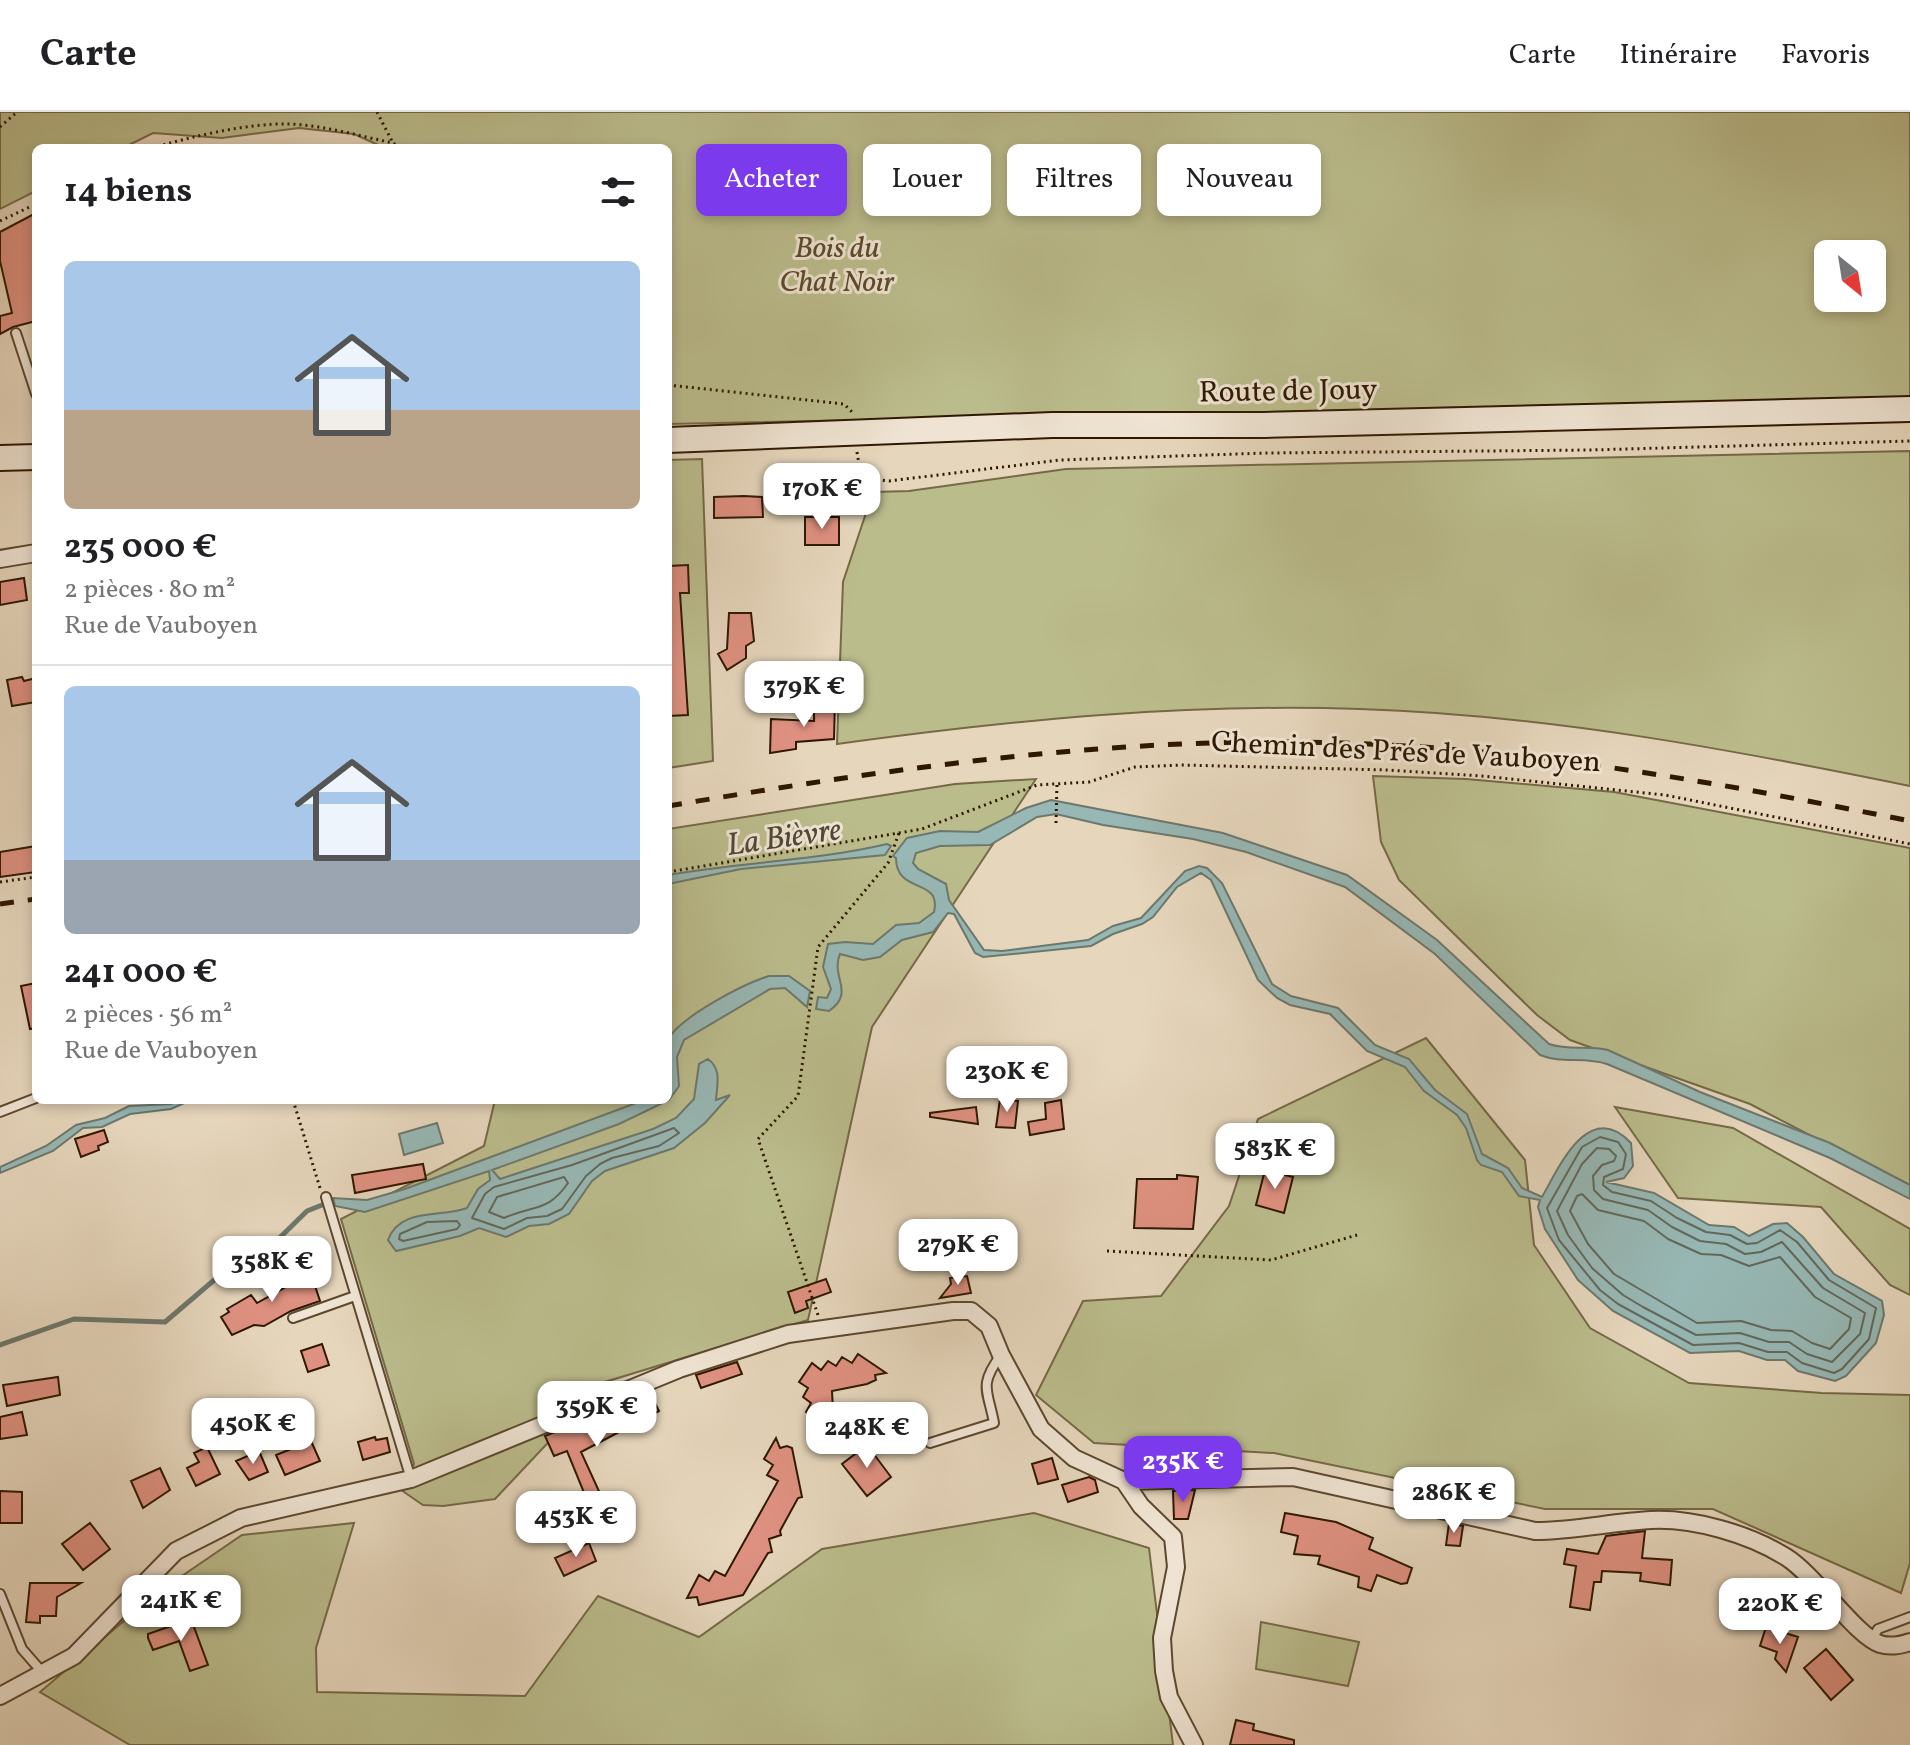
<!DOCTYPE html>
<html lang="fr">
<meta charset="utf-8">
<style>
body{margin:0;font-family:Vollkorn,serif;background:#f6f6f6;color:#202124;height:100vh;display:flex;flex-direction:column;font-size:30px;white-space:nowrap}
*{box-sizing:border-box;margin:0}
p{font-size:26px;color:#757577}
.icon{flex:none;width:44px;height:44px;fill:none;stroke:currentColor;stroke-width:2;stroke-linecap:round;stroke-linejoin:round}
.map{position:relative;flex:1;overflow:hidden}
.sheet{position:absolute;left:32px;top:32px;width:640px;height:960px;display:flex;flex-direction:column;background:#fff;border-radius:12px;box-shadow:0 4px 12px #0003}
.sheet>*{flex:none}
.banner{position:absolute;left:696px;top:32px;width:760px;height:72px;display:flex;gap:16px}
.needle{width:52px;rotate:150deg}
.buttons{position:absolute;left:1814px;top:128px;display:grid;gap:16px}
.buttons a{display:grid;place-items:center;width:72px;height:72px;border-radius:12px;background:#fff;box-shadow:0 4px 12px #0003;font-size:40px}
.price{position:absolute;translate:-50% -68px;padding:0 18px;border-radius:16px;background:#fff;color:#222;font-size:26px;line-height:52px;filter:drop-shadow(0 2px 4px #0008)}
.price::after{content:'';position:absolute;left:50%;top:48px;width:24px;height:18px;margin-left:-12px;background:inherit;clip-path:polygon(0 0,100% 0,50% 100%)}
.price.on{background:#7c3aed;color:#fff}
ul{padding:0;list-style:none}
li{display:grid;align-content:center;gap:16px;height:424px;padding:0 32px}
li+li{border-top:2px solid #e0e0e0}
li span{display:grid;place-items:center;height:248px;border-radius:12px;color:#555}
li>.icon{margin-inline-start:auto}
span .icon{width:144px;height:144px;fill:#fffc;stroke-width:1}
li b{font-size:34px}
h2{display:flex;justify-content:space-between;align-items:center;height:96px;padding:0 32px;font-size:34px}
.chip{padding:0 28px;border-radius:12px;background:#fff;box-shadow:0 4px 12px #0003;font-size:28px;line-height:72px}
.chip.on{background:#7c3aed;color:#fff}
header{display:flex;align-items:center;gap:48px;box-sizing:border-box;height:112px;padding:0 40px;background:#fff;border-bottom:2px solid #e0e0e0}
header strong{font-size:38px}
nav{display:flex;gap:44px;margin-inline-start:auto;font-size:28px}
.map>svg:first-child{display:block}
.green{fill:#bbbc8c;stroke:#756a46;stroke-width:2;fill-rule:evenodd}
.water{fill:#97b8b5;stroke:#6d786d;stroke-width:2}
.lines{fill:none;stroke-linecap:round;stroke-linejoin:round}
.shore{stroke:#63685a;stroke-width:2}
.stream{stroke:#6d786d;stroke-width:5}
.building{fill:#df9181;stroke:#2f1800;stroke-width:2}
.lane-casing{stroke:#5d482f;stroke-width:12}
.street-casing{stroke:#5d482f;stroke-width:20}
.secondary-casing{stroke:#2f1800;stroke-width:28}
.path{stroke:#2f1800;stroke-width:3;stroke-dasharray:2 4;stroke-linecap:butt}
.lane{stroke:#efe4d3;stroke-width:8}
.street{stroke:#efe4d3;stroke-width:16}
.secondary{stroke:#efe4d3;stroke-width:24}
.rail{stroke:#2f1800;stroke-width:5;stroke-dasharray:14 14;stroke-linecap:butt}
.labels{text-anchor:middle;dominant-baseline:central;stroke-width:6;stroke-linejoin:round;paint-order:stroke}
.park-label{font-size:30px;font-style:italic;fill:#59492a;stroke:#efe4d3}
.street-label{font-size:30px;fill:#2f1800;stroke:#efe4d3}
.water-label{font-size:32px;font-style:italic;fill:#4e4836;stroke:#efe4d3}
</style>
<header>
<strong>Carte</strong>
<nav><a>Carte</a><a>Itinéraire</a><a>Favoris</a></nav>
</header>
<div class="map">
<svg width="1910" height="1633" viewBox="0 0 1910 1633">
<rect width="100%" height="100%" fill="#e6d6bc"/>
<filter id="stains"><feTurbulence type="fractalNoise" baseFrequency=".0025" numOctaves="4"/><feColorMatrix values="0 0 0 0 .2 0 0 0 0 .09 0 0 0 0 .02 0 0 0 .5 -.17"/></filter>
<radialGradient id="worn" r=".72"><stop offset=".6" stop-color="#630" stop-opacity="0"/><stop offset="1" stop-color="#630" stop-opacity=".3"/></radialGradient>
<path class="green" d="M0,0h1910v287l-1242,25v-276h-283l-31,-14 -55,-6 -77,10 -69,-5 -30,15h-87v43l-36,18zM1828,142h44v44h-44z
M1910,339v335c-181,-37 -364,-71 -550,-77 -176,-6 -349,11 -523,35l6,-162 30,-90 36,-1 157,-22z
M702,347l11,302 -45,7v-308z
M1373,664l93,3 148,13 296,56v339l-160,-83 -180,-64 -33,-25 -138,-135 -18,-38z
M1036,667l-164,248 -64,293 -203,62 -110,117 -52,7 -20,-1 -22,-15 13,-26 -73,-245 143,-73 11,-46h173v-271l287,-45z
M1426,926l99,122 9,85 56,83 99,55 133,10 88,2v168l-9,30 -188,-84h-168l-271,-56 -180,-10 -58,-48 47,-94 78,-5 68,-90 29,-87z
M1615,995l118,21 177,101v66l-20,-10 -69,-78 -143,-9z
M1034,1401l115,35 24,197h-1043l-90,-53 117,-99 85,-58 112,-12 -38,125 1,44 208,4 73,-100 101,41 123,-88z
M1261,1510l98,20 -11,44 -92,-17z"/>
<path class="water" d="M1051,688l172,33 124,42 90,65 112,104c20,7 39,1 59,6l92,42 130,51 80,42v14l-80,-41 -223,-94c-22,-8 -45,0 -67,-9l-105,-101 -90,-67 -99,-35 -53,-13 -90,-14 -47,-11 -19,3 -47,28 -50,1 -24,7 -3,10 5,6 28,15 3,16 35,50 18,1 86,-11 25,-14 28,-8 44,-47 14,-5 8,2 15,15 50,101 19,12 47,12 37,37 34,14 26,31 32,24 15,40 26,14 14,20 20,9c17,-30 47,-99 89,-54l2,23 -9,12 -18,4 48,11 55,32 25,2 15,9 24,-12 14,-1 16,14 31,37 48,27 2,14 -8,28 -30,33 -11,5 -37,-10 -13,-11h-18l-28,-9 -49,2 -77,-42 -35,-31 -33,-51 -7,-22 2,-7 -21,-4 -17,-24 -21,-7 -4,-5 -11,-32 -9,-13 -33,-24 -19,-24 -38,-16 -37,-37 -40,-9 -13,-7 -19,-18 -47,-100 -10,-7 -24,14 -24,30 -11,7 -29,10 -22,12 -108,11 -8,-4 -21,-39 -6,-1 -15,19 -31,8 -22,17 -17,3 -23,-6c-10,23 16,38 -11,57l-13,-2 2,-12 9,1 4,-9 -8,-22 5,-23 17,-2 28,2 23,-19 23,-2 15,-11c8,-35 -38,-17 -38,-54l-3,-2 14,-18 33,-7 38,1 48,-24z
M887,732l4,2 -6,9 -144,14 -73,15v-9c73,-13 147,-14 219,-31z
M769,864h20l21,15 -3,16 -22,-19 -15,1 -86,51 -7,17 2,29 -10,14 -50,24 -127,46 8,9 153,-50 23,-11 18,-19 5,-35 9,-5c14,10 9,26 8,41l14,-5 -25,28 -31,25 -69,23 -13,10 -23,33 -20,10 -20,2 -23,11 -27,-9 -19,8 -64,15 -8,-11c12,-33 53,-22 79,-32l11,-19 12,-9 -1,-9 -124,41 -30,-6 -2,-8 34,2 38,-11 239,-89h24v-61c14,-23 75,-55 101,-63z
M180,988h11l-20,9 -41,5 -28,13 -19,1 -30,23 -53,22v-6l46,-21 30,-21 29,-7 24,-12 42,-2z
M437,1011l6,20 -39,12 -5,-21z"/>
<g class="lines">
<path class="shore" d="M674,1016l5,5 -20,13 -47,12 -12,6 -14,12 -24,33 -15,7 -20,2 -23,11 -32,-11 13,-24 9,-7 78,-22z
M1600,1025l18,5 8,12 -3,15 -19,8 -1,8 9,7 39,9 26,17 29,14 24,3 17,9 10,-1 23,-13 17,12 32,38 47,28 -7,31 -27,30 -8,4 -32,-10 -15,-11h-19l-29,-9 -46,2 -75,-41 -18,-14 -41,-50 -12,-32 35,-61z
M1597,1036l12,1 7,7 -2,5 -12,4 -9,11 1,14 9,9 45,11 24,17 28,14 26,3 19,10 16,-2 21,-10 41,46 42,25 -5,21 -28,28 -25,-8 -18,-12h-20l-29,-9 -44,2 -53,-28 -20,-12 -31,-27 -24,-33 -11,-24 25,-47z
M564,1065l4,6c-21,30 -33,21 -64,35l-15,-6 8,-15z
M1582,1082l16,16 46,11 24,18 33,15 20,1 28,11 31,-9 35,40 36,21 -2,11 -19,20 -18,-6 -20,-12 -21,-1 -30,-9 -44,2 -83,-49 -26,-30 -18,-33 7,-15z
M457,1109l3,4 -3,4 -54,12 -4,-2 1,-5 27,-12z"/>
<path class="stream" d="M0,1233l74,-26 91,3 62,-53 36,-15 44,-43 25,-10"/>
</g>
<path class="building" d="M36,101v108l-23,6 -13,7v-18l12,-3 -12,-52v-29z
M744,384l18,1 1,20 -49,1v-21z
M805,405h34v28h-34z
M688,453l1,28h-9l8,122 -20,1v-150z
M24,466l3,22 -27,5v-23z
M729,501h22l3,28 -8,5v12l-19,12 -9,-16 9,-5z
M22,565l2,4 12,-3v24l-24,4 -5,-26z
M835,587l-1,40 -38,3v7l-26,4 1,-34 43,2v-14h6v-7z
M36,734v26l-36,5v-25z
M36,871v45l-6,1 -9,-43z
M1000,987l18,2 -3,27 -19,-1z
M1061,988l3,29 -34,6 -2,-13 18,-3 -1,-16z
M976,995l2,17 -48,-7v-4z
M104,1018l4,12 -10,4 1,4 -18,7 -6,-18z
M423,1052l3,15 -71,14 -3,-18z
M1265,1058l28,7 -9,36 -28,-8z
M1177,1063l21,2 -5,52 -59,-1 3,-49h40z
M310,1159l10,30 -29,10 -27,15 -10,-1 -22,10 -11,-18 8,-5 -2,-3 24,-14 6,8 27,-15 -2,-5 4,-4z
M967,1164l4,17 -31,5 11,-14 -1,-6z
M826,1167l5,13 -25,9 2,7 -13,5 -7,-21z
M322,1232l7,21 -21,7 -7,-21z
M858,1242l28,19 -11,2 1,5 -9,4 -35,7 1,19 -4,7h-15l-8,-5 5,-9 -8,-6 5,-9 -9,-6 13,-19 9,7 7,-9 8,5 6,-9 10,6z
M737,1250l5,12 -41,14 -5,-13z
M58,1265l2,18 -53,11 -4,-21z
M650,1281l9,18 -78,41 28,61 -24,12 -11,-24 11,-6 -18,-44 -13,5 -9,-20 24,-10 2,4z
M22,1300l5,23 -27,4v-22z
M375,1325l1,3 11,-2 3,14 -27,8 -5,-18z
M776,1326l4,10 7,-2 5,2 10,49 -4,1 -18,33 1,4 -12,4 3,13 -4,1 -25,42 -44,10 -2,-8 -10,1 12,-23 10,6 6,-10 10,5 53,-95 -11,-6 6,-10 -9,-6z
M311,1329l9,20 -35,14 -9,-20z
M867,1333l24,32 -24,19 -25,-32z
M207,1335l13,27 -24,12 -9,-18 12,-6 -5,-9z
M259,1339l9,21 -19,8 -13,-19z
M1052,1346l6,21 -20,5 -6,-20z
M160,1356l10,22 -27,18 -12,-27z
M1089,1365l6,3 3,12 -30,10 -6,-17z
M1195,1378l-7,29h-14l-1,-28z
M0,1379l22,1v31h-22z
M1285,1401l51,9 37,16 -4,11 43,19 -5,15 -6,1 -24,-9 -6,16 -13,-4 1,-10 -41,-13 2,-8 -26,-2 4,-18 -17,-4z
M90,1411l20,26 -27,21 -21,-26z
M1449,1411l14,3 -3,20 -14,-1z
M1645,1419l-3,27 30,2 -2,25 -30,-4 1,-8 -39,-2 -1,11h-7l-4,28 -20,-3 6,-41 -12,-2 3,-15 31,5 8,-18z
M589,1431l7,18 -32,15 -9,-18z
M30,1471h51l-24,14 -1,19h-16v7l-14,-1z
M191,1507l17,46 -18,6 -11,-30 -26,9 -5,-12v-4z
M1766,1515l32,10 -12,35 -11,-13 2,-7 -17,-6z
M1826,1537l27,31 -22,20 -27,-32z
M1236,1608l18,4 -1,6 41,10v5h-64z"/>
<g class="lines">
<defs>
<path id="lane" d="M16,221l20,61
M0,1000l36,-14
M326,1085l85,282
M293,1206l62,-22
M930,1331l64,-20c-6,-33 -16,-37 7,-68
M0,1482l22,55 21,24
M1872,1527l6,-10 32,-12"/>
<path id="street" d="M0,447l36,-6
M1124,1369l17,25 32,31 3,30 -14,71 2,33 5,26 25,48
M0,1584l74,-40 102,-105 65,-33 170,-39 268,-110 109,-35 165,-23h18l18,15 12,29 40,74 33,29 50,23 169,-4 242,54c39,0 77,-9 116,-11 43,-2 98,14 135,37 29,18 70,79 94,87 9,3 21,1 30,-2"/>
<path id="secondary" d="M668,328l384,-15h212l646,-16
M0,346l36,-1"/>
</defs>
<use href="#lane" class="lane-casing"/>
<use href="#street" class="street-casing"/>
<use href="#secondary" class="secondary-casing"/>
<path class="path" d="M377,0l16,31
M0,15l17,-15
M152,36c39,-11 95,-25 136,-24 35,1 71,12 105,19l7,5
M0,109l36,-17
M668,273l176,19 9,9
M857,340c2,20 12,27 32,29l171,-21 206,-7 325,-3 319,-9
M1056,711l1,-40
M668,760l254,-43 115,-44 52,-3 46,-15 46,-2 206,5 95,6 183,19 245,49
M0,770l36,-5
M293,988l27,88
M1107,1139l164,9 86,-25
M818,1203l-60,-176 40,-43 20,-149 70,-84 11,-30"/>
<use href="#lane" class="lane"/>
<use href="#street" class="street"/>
<use href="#secondary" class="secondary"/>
<path class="rail" d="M668,694c233,-39 464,-73 701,-62 183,8 361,41 541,77
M0,792l36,-5"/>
</g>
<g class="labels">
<g class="park-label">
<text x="837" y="137">Bois du<tspan x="837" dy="34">Chat Noir</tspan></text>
</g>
<g class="street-label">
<text transform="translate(1288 280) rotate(-1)">Route de Jouy</text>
<text transform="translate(1406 641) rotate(3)">Chemin des Prés de Vauboyen</text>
</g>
<g class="water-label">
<text transform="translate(784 727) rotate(-8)">La Bièvre</text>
</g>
</g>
<rect width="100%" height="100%" filter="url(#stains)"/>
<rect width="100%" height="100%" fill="url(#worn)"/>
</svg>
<div class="buttons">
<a><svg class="needle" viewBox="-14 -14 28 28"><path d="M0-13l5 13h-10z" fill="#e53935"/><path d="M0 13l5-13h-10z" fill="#757577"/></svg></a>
</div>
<b class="price" style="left:822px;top:419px">170K €</b>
<b class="price" style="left:804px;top:617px">379K €</b>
<b class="price" style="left:1007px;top:1002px">230K €</b>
<b class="price" style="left:1275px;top:1079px">583K €</b>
<b class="price" style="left:958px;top:1175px">279K €</b>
<b class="price" style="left:272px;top:1192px">358K €</b>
<b class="price" style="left:597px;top:1337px">359K €</b>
<b class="price" style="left:253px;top:1354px">450K €</b>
<b class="price" style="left:867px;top:1358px">248K €</b>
<b class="price on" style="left:1183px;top:1392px">235K €</b>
<b class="price" style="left:1454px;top:1423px">286K €</b>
<b class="price" style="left:576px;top:1447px">453K €</b>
<b class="price" style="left:181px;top:1531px">241K €</b>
<b class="price" style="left:1780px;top:1534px">220K €</b>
<div class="banner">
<a class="chip on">Acheter</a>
<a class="chip">Louer</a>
<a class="chip">Filtres</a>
<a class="chip">Nouveau</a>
</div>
<section class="sheet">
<h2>14 biens<svg class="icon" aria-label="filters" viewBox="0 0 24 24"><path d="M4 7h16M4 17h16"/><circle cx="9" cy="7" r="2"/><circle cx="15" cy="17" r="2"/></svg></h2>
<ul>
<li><span style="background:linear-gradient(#a9c7e8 60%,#b9a48a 0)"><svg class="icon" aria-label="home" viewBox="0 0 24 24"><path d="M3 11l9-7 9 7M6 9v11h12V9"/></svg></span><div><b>235 000 €</b><p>2 pièces · 80 m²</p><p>Rue de Vauboyen</p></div></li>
<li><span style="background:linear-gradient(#a9c7e8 70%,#9aa5b1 0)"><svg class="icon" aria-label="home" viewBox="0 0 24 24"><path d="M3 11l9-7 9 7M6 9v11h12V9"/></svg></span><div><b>241 000 €</b><p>2 pièces · 56 m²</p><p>Rue de Vauboyen</p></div></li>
</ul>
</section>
</div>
